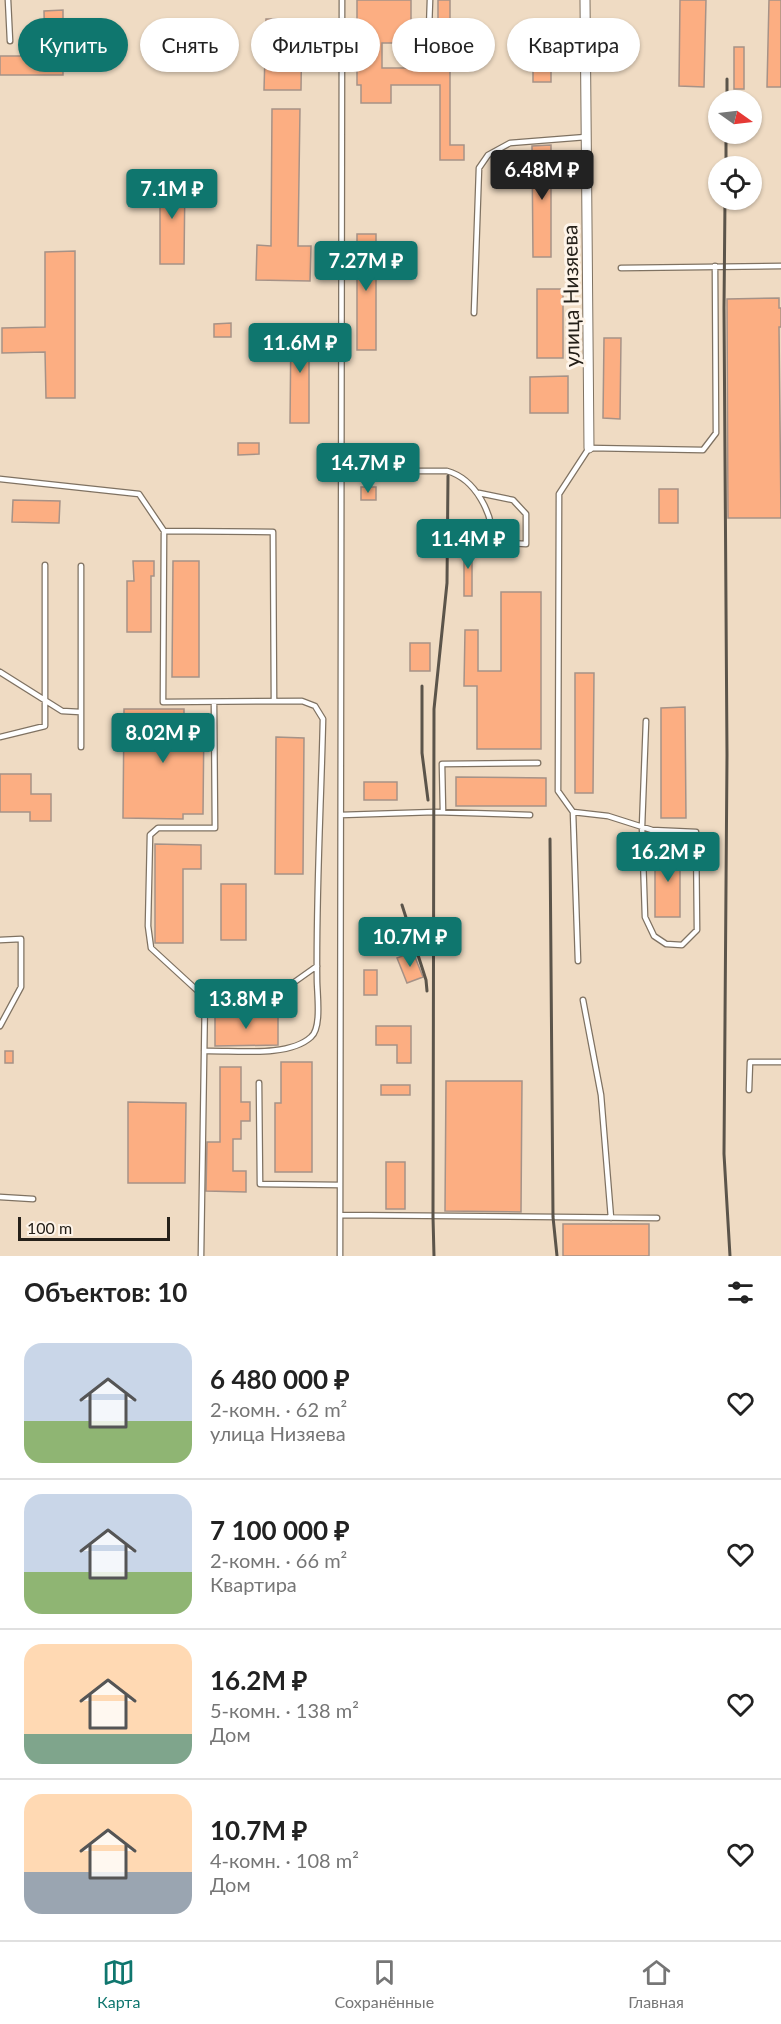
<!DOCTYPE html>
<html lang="ru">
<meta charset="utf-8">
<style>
body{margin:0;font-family:Lato,sans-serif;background:#f2f2f2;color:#222;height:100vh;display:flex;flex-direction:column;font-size:22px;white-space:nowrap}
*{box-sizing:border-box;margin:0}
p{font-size:20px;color:#767676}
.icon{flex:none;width:33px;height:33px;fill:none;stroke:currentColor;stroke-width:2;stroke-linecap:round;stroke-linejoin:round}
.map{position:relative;height:1256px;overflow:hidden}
.side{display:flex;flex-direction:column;background:#fff;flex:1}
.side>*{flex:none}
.banner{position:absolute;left:18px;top:18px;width:746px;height:54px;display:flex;gap:12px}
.needle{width:39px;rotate:104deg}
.buttons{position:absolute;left:708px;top:90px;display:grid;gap:12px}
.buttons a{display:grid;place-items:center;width:54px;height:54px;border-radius:50%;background:#fff;box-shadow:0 2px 4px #0004;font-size:30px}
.scale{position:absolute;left:18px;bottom:15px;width:152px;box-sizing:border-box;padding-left:6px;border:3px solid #252019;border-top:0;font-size:16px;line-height:21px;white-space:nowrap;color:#252019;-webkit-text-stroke:4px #fef4e9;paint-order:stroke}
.price{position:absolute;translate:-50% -51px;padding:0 14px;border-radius:6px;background:#0f766e;color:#fff;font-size:20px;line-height:39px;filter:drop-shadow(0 2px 3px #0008)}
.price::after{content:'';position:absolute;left:50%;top:36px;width:18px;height:14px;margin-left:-9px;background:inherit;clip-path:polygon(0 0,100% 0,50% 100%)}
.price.selected{background:#222;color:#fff}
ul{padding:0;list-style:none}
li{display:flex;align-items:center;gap:18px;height:150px;padding:0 24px}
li+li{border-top:2px solid #e0e0e0}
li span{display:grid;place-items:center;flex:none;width:168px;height:120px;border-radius:18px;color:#555}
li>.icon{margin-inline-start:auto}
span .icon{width:72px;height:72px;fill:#fffc;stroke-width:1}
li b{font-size:26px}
h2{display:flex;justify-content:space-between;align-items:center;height:72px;padding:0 24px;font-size:26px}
.chip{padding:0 21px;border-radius:27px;background:#fff;box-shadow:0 2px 4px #0004;font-size:21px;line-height:54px}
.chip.selected{background:#0f766e;color:#fff}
.menu{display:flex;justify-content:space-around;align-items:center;height:84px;border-top:2px solid #e0e0e0;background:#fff;font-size:16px;color:#767676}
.menu a{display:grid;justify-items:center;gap:3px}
.menu .selected{color:#0f766e}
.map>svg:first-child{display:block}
.built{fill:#efdbc3;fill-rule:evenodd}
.building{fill:#fcae82;stroke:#a69287;stroke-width:1.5}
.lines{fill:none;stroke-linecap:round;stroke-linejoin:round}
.service-casing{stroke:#7f7262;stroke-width:7}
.minor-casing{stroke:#7f7262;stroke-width:11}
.service{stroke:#fff;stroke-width:4.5}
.minor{stroke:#fff;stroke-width:9}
.rail{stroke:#5b544a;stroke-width:3}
.labels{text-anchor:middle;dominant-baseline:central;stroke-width:6;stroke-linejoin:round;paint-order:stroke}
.street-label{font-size:21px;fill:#252019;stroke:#fef4e9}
</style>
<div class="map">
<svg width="781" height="1256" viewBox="0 0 781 1256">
<rect width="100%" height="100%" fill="#f5e6d4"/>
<path class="built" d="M0,0h781v1256h-781zM718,100h34v34h-34zM718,166h34v34h-34z"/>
<path class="building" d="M357,0h54v43h-29v25h56v-68h12v145h14v15h-24v-75h-49v18h-30v-18h-4z
M680,0h26l-2,87 -25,-1z
M769,0h12v87h-14z
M63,10v65h-63v-19h45l-1,-45z
M266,19h36l-1,71h-37z
M533,40h18v42h-18z
M734,47h10v42h-10z
M272,109h28l-2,137h13l-1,35 -54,-1 1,-35 14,1z
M551,145v112h-18l-1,-111z
M160,176l25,1 -1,87h-24z
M357,234h19v116h-19z
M75,251v147h-29l-1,-46 -43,1v-25l43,-1v-75z
M537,289h26v69h-26z
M779,298v10h2v19h-2l2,191h-53l-1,-219z
M231,323v14h-17v-13z
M291,324h18v99h-19z
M604,338h17l-1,81 -17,-1z
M568,376v37h-38v-36z
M238,443h21v11l-21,1z
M361,487h15v13h-15z
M659,489h19v34h-19z
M13,500l47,1 -1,22 -47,-1z
M464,543h8v53h-8z
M133,561h21v15h-3v56h-24v-51h7z
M173,561h26v116h-27z
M501,592h40v157h-64v-63h-13l1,-56h13v41h23z
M410,643h20v28h-20z
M575,673h19l-1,120h-18z
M685,707l1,111h-25v-110z
M124,709h60v6h20l-1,99h-20v5l-60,-1z
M276,737l28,1 -1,136h-28z
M0,774h31v20h20v27h-21v-9h-30z
M456,777l90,1v28h-90z
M364,782h33v18h-33z
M155,844l46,1v24h-18v74h-28z
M655,849h25v68h-25z
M221,884h25v56h-25z
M413,952l10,25 -16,6 -10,-25z
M364,970h13v25h-13z
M215,1013l63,1v31l-63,1z
M376,1026h35v37h-14v-18h-21z
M5,1051h8v12h-8z
M281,1062h31v110h-37v-69h6z
M220,1067h21v35h9v19h-9v18h-8v32h13v21l-40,-1 1,-49h13z
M446,1081h76l-1,131 -76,-1z
M381,1085h29v10h-29z
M128,1102l58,1 -1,80h-57z
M386,1162h19v47h-19z
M563,1224h86v32h-86z"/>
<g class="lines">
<defs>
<path id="service" d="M8,0l2,41
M428,58l2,-58
M621,268l160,-2
M474,313l5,-145 9,-13 22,-12 76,-6
M341,471h106c29,8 46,43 46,71l33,2v-30l-13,-14 -34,-7
M0,479l139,15 25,37 109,1 1,169
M164,531l-1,171 139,-1 13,5 8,13c-2,87 -7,174 -6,261 0,14 5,48 -6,57 -23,21 -77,13 -107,14
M0,672l62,39 18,1
M214,702l1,126h-57l-8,7 -2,91 3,22 49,45 64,2 22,-7 31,-22
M646,721l-4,106 3,90 9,19 12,8 16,1 15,-15 -1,-98 -44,-2 -44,-14 -35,-4 -15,-21 1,-297 30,-46 114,2 13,-17 -1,-167
M0,737l45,-11v-161
M81,747v-181
M443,812l-1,-48 96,-1
M573,812l5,149
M341,815l94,-3 95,3
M0,940l21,-1v48l-21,39
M583,1000l18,95 10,123
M259,1083l1,101 80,1
M749,1090l1,-28h31
M0,1197l33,2
M340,1215l317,3
M201,1256l4,-262
M340,1256l2,-1256"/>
<path id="minor" d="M585,0l4,448"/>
</defs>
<use href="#service" class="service-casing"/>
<use href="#minor" class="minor-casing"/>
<use href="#service" class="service"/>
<use href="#minor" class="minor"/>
<path class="rail" d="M727,100v-21
M726,166v-32
M725,200l-1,108 3,447 -3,399 6,102
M422,686v67l6,47
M550,839l3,378 4,39
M402,905l24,75 1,11
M434,1256l-1,-39 1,-508 13,-126 1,-107"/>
</g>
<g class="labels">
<g class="street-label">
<text transform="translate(570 296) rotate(-91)">улица Низяева</text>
</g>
</g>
</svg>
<div class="buttons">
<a><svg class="needle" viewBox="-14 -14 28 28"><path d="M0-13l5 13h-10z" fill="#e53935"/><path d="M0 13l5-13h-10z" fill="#767676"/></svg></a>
<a><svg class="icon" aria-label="locate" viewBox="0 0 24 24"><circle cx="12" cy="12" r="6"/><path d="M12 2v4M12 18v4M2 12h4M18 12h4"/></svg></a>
</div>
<div class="scale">100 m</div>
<b class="price selected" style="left:542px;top:201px">6.48M ₽</b>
<b class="price" style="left:172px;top:220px">7.1M ₽</b>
<b class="price" style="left:366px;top:292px">7.27M ₽</b>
<b class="price" style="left:300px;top:374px">11.6M ₽</b>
<b class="price" style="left:368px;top:494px">14.7M ₽</b>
<b class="price" style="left:468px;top:570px">11.4M ₽</b>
<b class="price" style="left:163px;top:764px">8.02M ₽</b>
<b class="price" style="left:668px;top:883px">16.2M ₽</b>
<b class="price" style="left:410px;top:968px">10.7M ₽</b>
<b class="price" style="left:246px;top:1030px">13.8M ₽</b>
<div class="banner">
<a class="chip selected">Купить</a>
<a class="chip">Снять</a>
<a class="chip">Фильтры</a>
<a class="chip">Новое</a>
<a class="chip">Квартира</a>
</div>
</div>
<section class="side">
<h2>Объектов: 10<svg class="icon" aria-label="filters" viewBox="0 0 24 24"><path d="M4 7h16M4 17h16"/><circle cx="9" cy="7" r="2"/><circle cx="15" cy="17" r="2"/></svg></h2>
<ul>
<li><span style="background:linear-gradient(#c9d6e8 65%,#8fb573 0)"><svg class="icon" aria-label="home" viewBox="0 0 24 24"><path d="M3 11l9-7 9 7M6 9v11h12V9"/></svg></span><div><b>6 480 000 ₽</b><p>2-комн. · 62 m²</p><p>улица Низяева</p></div><svg class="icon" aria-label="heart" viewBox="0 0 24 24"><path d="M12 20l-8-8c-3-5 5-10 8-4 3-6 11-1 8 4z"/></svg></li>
<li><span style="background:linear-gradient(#c9d6e8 65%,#8fb573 0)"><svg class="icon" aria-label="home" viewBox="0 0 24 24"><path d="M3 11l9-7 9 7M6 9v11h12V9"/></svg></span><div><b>7 100 000 ₽</b><p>2-комн. · 66 m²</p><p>Квартира</p></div><svg class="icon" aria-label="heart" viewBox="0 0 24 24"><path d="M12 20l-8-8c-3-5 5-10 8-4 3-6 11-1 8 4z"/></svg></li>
<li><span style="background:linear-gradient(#ffd9b3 75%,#7fa58c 0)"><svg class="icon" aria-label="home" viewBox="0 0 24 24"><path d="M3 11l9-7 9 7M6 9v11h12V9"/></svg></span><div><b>16.2M ₽</b><p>5-комн. · 138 m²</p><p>Дом</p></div><svg class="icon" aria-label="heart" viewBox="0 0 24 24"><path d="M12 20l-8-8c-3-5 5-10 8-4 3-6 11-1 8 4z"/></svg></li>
<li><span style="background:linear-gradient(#ffd9b3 65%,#9aa5b1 0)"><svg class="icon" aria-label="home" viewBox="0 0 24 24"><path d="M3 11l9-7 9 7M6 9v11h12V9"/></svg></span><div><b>10.7M ₽</b><p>4-комн. · 108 m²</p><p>Дом</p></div><svg class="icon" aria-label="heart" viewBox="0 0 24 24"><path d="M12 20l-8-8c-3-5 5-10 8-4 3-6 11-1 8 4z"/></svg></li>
</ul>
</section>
<nav class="menu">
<a class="selected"><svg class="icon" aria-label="map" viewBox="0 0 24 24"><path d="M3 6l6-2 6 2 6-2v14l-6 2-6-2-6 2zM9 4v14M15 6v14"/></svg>Карта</a>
<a><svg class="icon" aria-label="saved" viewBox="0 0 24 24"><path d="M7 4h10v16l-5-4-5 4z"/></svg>Сохранённые</a>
<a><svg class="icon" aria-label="home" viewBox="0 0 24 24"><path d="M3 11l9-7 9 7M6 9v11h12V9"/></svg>Главная</a>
</nav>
